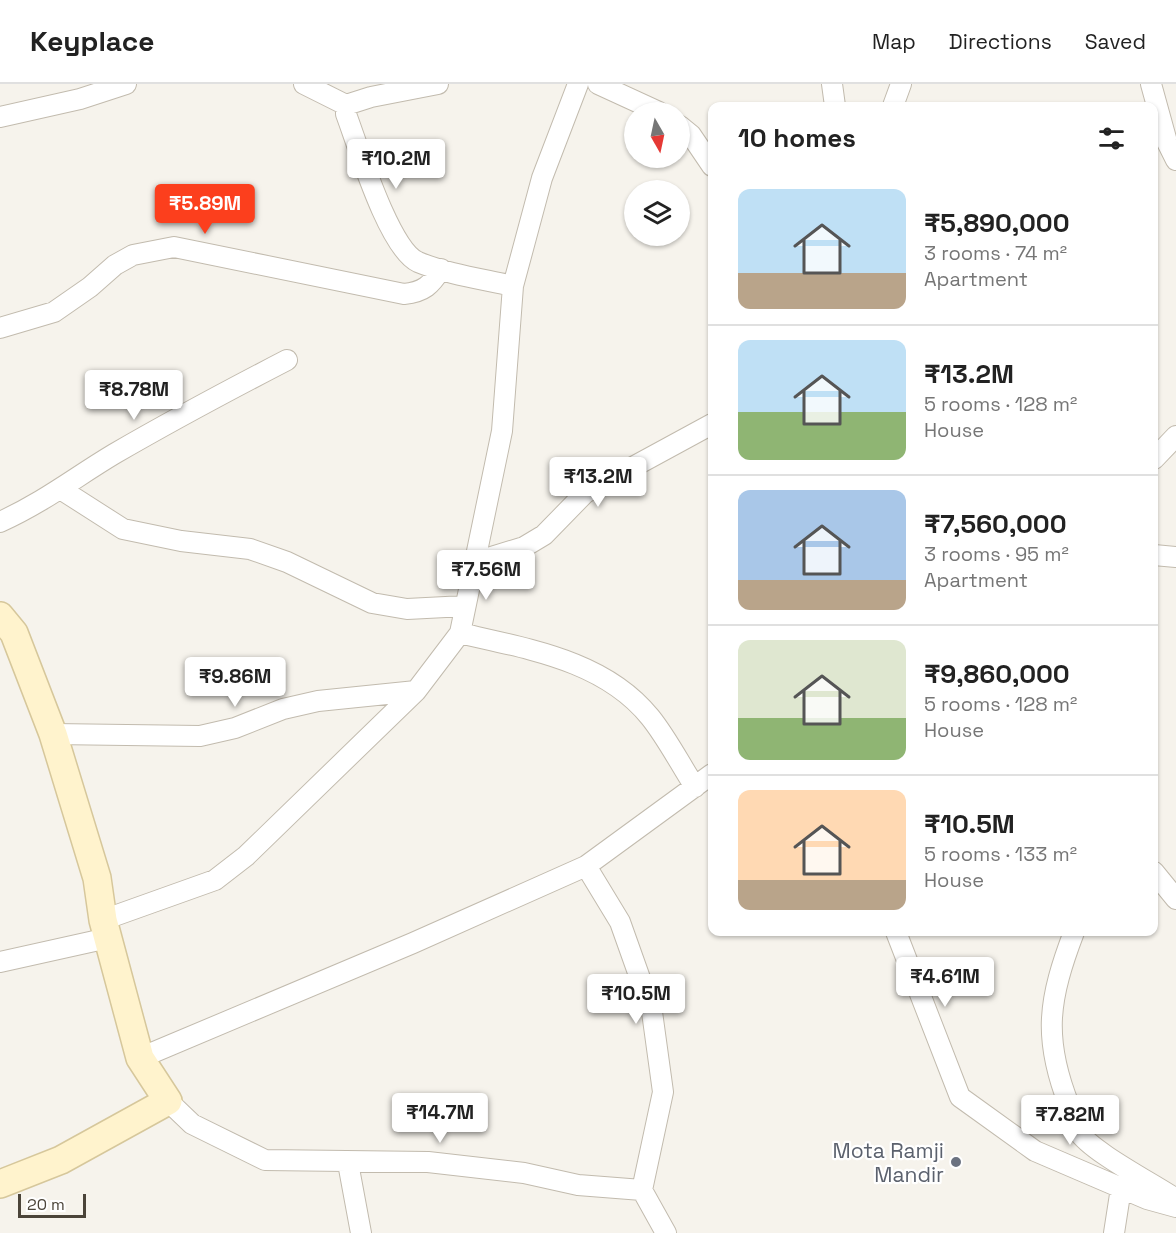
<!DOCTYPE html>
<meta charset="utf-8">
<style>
body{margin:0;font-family:"Space Grotesk",sans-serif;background:#f6f6f6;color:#222;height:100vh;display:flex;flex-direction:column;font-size:22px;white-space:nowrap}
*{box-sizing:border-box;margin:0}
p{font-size:20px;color:#767676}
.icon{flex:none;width:33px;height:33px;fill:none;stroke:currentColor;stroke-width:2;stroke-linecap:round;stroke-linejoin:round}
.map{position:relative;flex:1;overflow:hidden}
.side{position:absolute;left:708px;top:18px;width:450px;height:834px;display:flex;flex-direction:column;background:#fff;border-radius:12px;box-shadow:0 2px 4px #0004}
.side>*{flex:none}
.needle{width:39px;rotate:171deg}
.tools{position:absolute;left:624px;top:18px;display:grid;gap:12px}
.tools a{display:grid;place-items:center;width:66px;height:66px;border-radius:50%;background:#fff;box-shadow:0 2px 4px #0004;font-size:30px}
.scale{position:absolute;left:18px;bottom:15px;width:68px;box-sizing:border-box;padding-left:6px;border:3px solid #4b4439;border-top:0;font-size:16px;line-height:21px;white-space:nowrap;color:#4b4439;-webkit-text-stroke:4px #fff;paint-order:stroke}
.price{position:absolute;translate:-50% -51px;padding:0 14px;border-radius:6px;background:#fff;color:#222;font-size:20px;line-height:39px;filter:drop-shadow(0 2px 3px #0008)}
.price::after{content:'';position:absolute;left:50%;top:36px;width:18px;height:14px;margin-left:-9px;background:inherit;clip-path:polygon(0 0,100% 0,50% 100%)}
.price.current{background:#fc3f1d;color:#fff}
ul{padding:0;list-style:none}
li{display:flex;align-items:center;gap:18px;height:150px;padding:0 30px}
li+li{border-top:2px solid #e0e0e0}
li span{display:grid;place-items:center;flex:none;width:168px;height:120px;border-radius:12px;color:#555}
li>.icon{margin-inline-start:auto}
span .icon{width:72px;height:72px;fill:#fffc;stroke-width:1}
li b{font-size:26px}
h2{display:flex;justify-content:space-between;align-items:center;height:72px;padding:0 30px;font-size:26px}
header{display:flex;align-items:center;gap:36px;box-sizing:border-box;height:84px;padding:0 30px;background:#fff;border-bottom:2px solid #e0e0e0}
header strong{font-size:28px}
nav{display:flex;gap:33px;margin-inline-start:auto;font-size:21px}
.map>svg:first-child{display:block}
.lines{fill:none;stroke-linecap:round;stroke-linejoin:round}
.street-casing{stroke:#c2bbae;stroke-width:22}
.secondary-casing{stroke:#d6c79b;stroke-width:30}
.street{stroke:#fff;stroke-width:20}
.secondary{stroke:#fff3cd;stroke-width:27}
.worship-dot{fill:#6b7280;stroke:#fff;stroke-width:2}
.labels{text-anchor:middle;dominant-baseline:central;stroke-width:4.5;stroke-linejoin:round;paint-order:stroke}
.worship-label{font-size:21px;fill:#5b616d;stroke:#fff;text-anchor:end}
</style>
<header>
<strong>Keyplace</strong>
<nav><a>Map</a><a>Directions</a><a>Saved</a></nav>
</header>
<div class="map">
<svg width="1176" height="1149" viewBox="0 0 1176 1149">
<rect width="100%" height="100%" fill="#f6f3ec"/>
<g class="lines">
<defs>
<path id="street" d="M304,0l42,21v9c12,32 43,135 72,148 29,12 64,17 95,24
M598,0l61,28
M832,0l3,22
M1151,0l16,58 9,18
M346,21l25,-8 67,-13
M893,22l8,-22
M0,33l80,-18 46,-15
M680,42l11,9 21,31
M0,244l54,-16 36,-25 25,-22 18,-10 41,-8 230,47c20,-2 27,-9 37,-25
M1154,375l22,-23
M62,406l61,39 58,12 69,8 37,13 85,41 35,6 58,-3
M0,438c44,-20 74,-44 114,-68 57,-33 115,-64 173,-94
M1154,471l22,2
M475,478l49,-15 20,-12 41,-42 127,-69
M460,549c67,16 144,27 190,84 17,21 30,47 45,70
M53,650l147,2 35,-8 48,-19 35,-8 98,-10
M586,782l34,56 32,90 11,80 -21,98
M1154,788l22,27
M103,836l112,-40 31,-24 170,-165 44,-58 42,-202 11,-145 29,-108 36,-94
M896,848l64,165 75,54 112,48 29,8
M1074,848c-25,66 -32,105 -5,173 3,8 4,19 9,26 12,20 76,53 98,68
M0,878l108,-24
M140,974l273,-115 173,-77 126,-92
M168,1017l24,23 73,36 163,2 96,11 54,12 64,5 24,43
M348,1079l13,70
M1114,1149l7,-45"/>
<path id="secondary" d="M0,532l14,17 39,101 44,144 6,42 37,138 28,43 -107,59 -61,24"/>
</defs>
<use href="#street" class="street-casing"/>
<use href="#secondary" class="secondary-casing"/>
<use href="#street" class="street"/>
<use href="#secondary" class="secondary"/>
</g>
<circle class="worship-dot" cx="956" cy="1078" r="6"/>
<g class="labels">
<g class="worship-label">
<text x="944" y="1066">Mota Ramji<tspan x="944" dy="24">Mandir</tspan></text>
</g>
</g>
</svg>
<div class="tools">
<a><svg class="needle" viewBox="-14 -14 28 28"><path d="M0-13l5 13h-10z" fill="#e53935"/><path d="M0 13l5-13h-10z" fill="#767676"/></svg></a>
<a><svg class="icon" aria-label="layers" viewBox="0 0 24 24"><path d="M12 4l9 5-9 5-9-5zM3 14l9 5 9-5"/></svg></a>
</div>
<div class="scale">20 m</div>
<b class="price" style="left:396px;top:106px">₹10.2M</b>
<b class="price current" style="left:205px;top:151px">₹5.89M</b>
<b class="price" style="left:134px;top:337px">₹8.78M</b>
<b class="price" style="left:598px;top:424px">₹13.2M</b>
<b class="price" style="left:486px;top:517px">₹7.56M</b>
<b class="price" style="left:235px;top:624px">₹9.86M</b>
<b class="price" style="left:945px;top:924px">₹4.61M</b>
<b class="price" style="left:636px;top:941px">₹10.5M</b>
<b class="price" style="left:440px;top:1060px">₹14.7M</b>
<b class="price" style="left:1070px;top:1062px">₹7.82M</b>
<section class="side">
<h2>10 homes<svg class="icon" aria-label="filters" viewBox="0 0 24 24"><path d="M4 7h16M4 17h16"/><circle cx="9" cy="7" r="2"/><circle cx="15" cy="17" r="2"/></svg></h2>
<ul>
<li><span style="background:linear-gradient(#bfe0f5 70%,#b9a48a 0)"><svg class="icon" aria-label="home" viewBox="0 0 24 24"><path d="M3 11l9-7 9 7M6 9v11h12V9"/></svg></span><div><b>₹5,890,000</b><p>3 rooms · 74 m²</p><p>Apartment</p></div></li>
<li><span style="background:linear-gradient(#bfe0f5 60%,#8fb573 0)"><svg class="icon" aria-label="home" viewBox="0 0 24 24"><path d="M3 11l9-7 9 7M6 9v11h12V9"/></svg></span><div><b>₹13.2M</b><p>5 rooms · 128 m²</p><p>House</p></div></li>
<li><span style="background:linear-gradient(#a9c7e8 75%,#b9a48a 0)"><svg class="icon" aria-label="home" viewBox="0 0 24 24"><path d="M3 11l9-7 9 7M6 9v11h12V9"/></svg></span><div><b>₹7,560,000</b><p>3 rooms · 95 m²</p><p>Apartment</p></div></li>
<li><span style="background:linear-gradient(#dfe7d0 65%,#8fb573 0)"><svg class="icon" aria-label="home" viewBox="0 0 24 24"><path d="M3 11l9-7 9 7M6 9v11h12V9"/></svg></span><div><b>₹9,860,000</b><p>5 rooms · 128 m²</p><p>House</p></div></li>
<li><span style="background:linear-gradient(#ffd9b3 75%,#b9a48a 0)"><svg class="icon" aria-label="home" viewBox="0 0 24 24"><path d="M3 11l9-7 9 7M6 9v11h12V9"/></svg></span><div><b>₹10.5M</b><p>5 rooms · 133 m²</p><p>House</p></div></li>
</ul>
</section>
</div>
